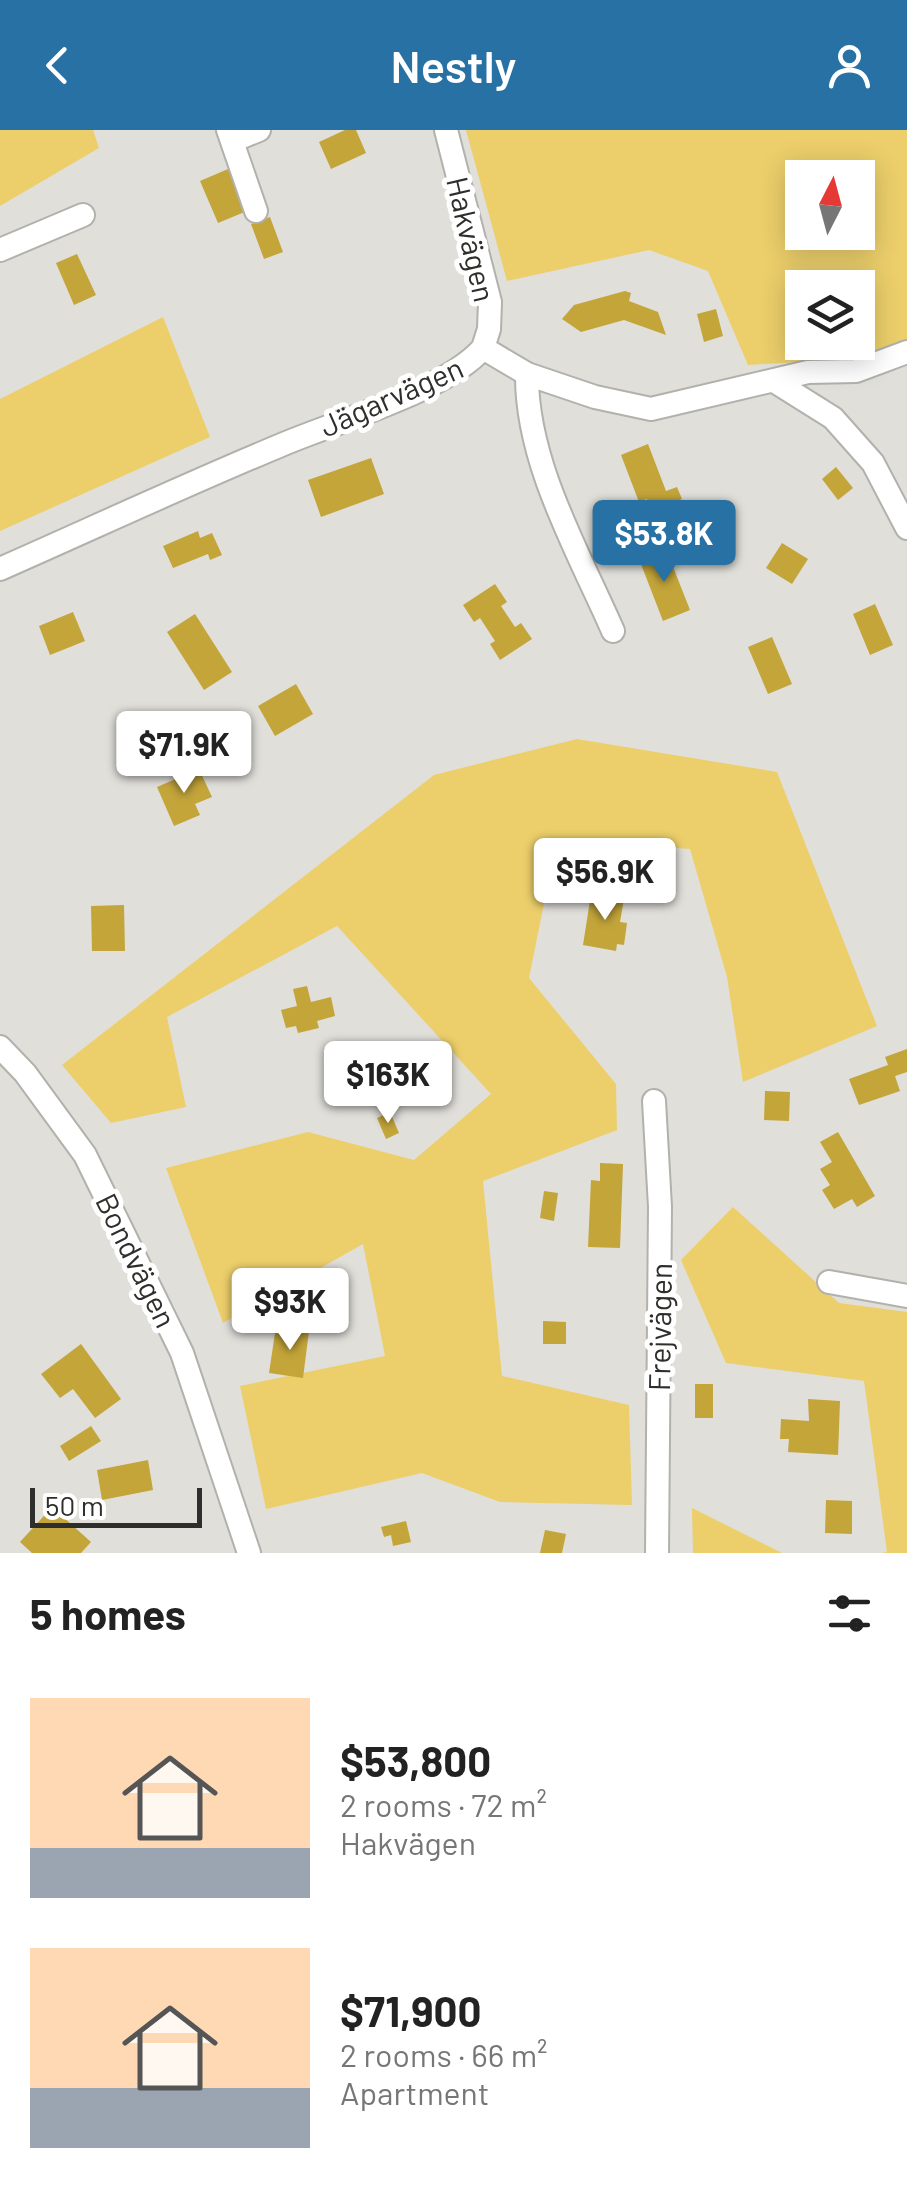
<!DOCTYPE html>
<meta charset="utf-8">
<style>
body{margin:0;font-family:Barlow,sans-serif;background:#f6f6f6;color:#222;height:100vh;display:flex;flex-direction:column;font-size:38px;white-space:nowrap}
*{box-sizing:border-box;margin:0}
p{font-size:32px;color:#767676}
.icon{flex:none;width:55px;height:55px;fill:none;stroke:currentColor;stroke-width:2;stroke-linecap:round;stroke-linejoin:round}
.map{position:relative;height:1423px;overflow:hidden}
.side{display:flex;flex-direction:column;background:#fff;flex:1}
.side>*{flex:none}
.needle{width:65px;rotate:6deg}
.tools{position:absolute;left:785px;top:30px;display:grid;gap:20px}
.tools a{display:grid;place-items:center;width:90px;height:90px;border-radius:0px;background:#fff;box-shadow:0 5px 25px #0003;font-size:50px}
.scale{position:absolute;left:30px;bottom:25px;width:172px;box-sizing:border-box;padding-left:10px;border:5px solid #2e2e2c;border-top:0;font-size:28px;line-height:35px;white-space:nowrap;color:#2e2e2c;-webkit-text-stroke:8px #fff;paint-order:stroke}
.price{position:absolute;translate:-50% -85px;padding:0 22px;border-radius:10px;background:#fff;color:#222;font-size:32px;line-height:65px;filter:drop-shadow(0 2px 5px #0008)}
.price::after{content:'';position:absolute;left:50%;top:60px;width:30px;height:22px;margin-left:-15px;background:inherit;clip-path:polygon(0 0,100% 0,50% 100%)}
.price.current{background:#2771a4;color:#fff}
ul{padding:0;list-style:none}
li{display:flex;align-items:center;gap:30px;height:250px;padding:0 30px}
li span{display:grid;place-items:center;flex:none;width:280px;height:200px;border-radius:0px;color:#555}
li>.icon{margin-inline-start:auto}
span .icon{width:120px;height:120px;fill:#fffc;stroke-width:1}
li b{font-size:42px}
h2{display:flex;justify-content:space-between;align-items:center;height:120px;padding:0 30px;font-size:42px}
header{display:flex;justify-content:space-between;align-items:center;height:130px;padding:0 30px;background:#2771a4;color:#fff;font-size:45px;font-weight:600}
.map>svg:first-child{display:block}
.green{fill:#eccf6b;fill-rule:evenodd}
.building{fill:#c3a53a}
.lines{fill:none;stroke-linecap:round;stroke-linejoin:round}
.minor-casing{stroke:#b2b1ac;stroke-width:26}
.minor{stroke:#fff;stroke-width:22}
.labels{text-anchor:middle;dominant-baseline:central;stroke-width:10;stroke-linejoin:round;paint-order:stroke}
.street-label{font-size:30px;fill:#2e2e2c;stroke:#fff}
</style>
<header><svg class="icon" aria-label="back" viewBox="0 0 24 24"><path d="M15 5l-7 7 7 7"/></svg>Nestly<svg class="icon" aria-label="person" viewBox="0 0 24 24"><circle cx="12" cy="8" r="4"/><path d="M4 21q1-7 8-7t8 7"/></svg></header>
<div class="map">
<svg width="907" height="1423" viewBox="0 0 907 1423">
<rect width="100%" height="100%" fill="#e0dfda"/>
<path class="green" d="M0,0h93l6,18 -99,58z
M466,0h441v209l-41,19 -118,7 -40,-94 -59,-21 -142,31zM802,48h56v54h-56zM802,158h56v54h-56z
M163,187l47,120 -210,94v-132z
M577,609l200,33 100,254 -134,56 -16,-105 -37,-128 -133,-10 -28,139 87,106 1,46 -134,51 19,195 127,29 3,100 -132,-3 -78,-29 -156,36 -26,-123 145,-30 -22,-112 -140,79 -57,-155 142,-36 106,28 77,-66 -154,-168 -170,91 19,90 -75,16 -49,-58 372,-290z
M733,1077l106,96 68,9v241h-25l5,-1 -23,-171 -138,-18 -45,-103z
M692,1378l90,45h-89z"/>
<path class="building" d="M345,0h11l10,23 -35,16 -12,-27z
M228,39l19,42 -29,12 -18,-42z
M270,87l13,35 -19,7 -13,-35z
M77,124l19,41 -22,10 -18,-42z
M625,161l6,2 -2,8 29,11 8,23 -42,-15 -43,12 -19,-13 12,-14z
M716,179l7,27 -19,6 -7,-28z
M648,314l18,47 11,-4 5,12 -31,13 -4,-13 -8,3 -18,-47z
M371,328l13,36 -63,23 -13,-37z
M836,337l17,21 -15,12 -16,-21z
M198,401l2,7 12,-5 10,22 -12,5 -2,-6 -35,14 -10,-22z
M782,413l26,16 -16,25 -26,-16z
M666,419l24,61 -27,11 -24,-62z
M495,454l12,18 -6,4 14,21 6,-4 11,16 -32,21 -10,-16 5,-3 -15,-23 -6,4 -11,-17z
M875,474l18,41 -23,10 -17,-41z
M73,482l12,29 -35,14 -11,-29z
M195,484l37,58 -28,18 -37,-58z
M772,507l20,47 -24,10 -20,-47z
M296,554l17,30 -38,22 -17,-30z
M199,603l9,20 -31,13 -8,-21z
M199,639l13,28 -17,7 5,11 -26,11 -17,-39z
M591,764l33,5 -4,23 7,1 -3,22 -7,-1 -1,7 -33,-6z
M124,775l1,46h-33l-1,-45z
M307,856l4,16 20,-5 4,19 -18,5 2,7 -21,5 -2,-7 -10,2 -5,-18 16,-4 -4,-17z
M907,919v23l-12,4 5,15 -41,14 -10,-26 39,-14 -3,-8z
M765,961l25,1 -1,29 -25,-1z
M390,982l9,21 -13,6 -9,-21z
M838,1002l37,64 -18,11 -5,-8 -18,10 -12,-19 8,-5 -10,-16 12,-7 -12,-20z
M600,1033l23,1 -3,84 -32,-1 3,-67 9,1z
M544,1061l14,2 -4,28 -14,-3z
M543,1191l23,1v22h-23z
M286,1198l23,3 -6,47 -34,-5 6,-40 10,1z
M81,1214l40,55 -26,19 -22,-29 -13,9 -19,-24z
M695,1254h18v34h-18z
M808,1269l32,2 -2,54 -50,-3 1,-13h-9l1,-20 28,2z
M91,1296l10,15 -32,20 -9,-15z
M148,1330l5,30 -51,10 -5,-30z
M826,1370l26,1v33l-27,-1z
M52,1377l39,35 -10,11h-49l-12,-11z
M406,1391l5,21 -18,4 -2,-11 -7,2 -3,-10z
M545,1400l21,4 -4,19h-22z"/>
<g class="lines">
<defs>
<path id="minor" d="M228,0l28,81
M446,0l44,172 -1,27 -6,19
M232,11l27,-11
M0,120l83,-35
M527,244c-1,88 51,177 86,257
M774,251l59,37 40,45 34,65
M0,439c93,-41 185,-84 279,-123 55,-24 167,-55 204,-98l44,26 68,23 56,12 157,-37 48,-1 51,-19
M0,917l25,26 60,82 97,198 67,200
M654,971l6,106 -3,346
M829,1152l78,14"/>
</defs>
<use href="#minor" class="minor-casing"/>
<use href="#minor" class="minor"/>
</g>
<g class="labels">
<g class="street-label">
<text transform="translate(472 109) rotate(77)">Hakvägen</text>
<text transform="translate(391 266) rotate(-24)">Jägarvägen</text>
<text transform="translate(137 1130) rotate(64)">Bondvägen</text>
<text transform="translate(659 1197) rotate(-89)">Frejvägen</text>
</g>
</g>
</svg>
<div class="tools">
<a><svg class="needle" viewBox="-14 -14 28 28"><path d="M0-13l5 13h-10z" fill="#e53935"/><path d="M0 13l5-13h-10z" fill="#767676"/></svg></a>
<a><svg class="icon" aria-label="layers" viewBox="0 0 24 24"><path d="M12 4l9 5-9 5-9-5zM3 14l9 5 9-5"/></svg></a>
</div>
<div class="scale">50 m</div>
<b class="price current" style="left:664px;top:455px">$53.8K</b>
<b class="price" style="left:184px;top:666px">$71.9K</b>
<b class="price" style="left:605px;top:793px">$56.9K</b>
<b class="price" style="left:388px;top:996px">$163K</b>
<b class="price" style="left:290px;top:1223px">$93K</b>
</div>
<section class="side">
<h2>5 homes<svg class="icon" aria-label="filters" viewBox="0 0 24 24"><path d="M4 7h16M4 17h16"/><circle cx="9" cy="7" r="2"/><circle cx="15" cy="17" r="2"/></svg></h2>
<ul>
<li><span style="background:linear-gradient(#ffd9b3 75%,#9aa5b1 0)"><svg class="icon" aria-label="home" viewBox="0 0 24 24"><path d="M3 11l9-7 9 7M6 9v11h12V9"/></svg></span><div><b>$53,800</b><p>2 rooms · 72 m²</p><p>Hakvägen</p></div></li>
<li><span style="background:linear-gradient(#ffd9b3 70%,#9aa5b1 0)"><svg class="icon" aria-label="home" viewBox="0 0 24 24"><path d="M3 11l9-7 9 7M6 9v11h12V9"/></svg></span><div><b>$71,900</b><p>2 rooms · 66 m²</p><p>Apartment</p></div></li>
</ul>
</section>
